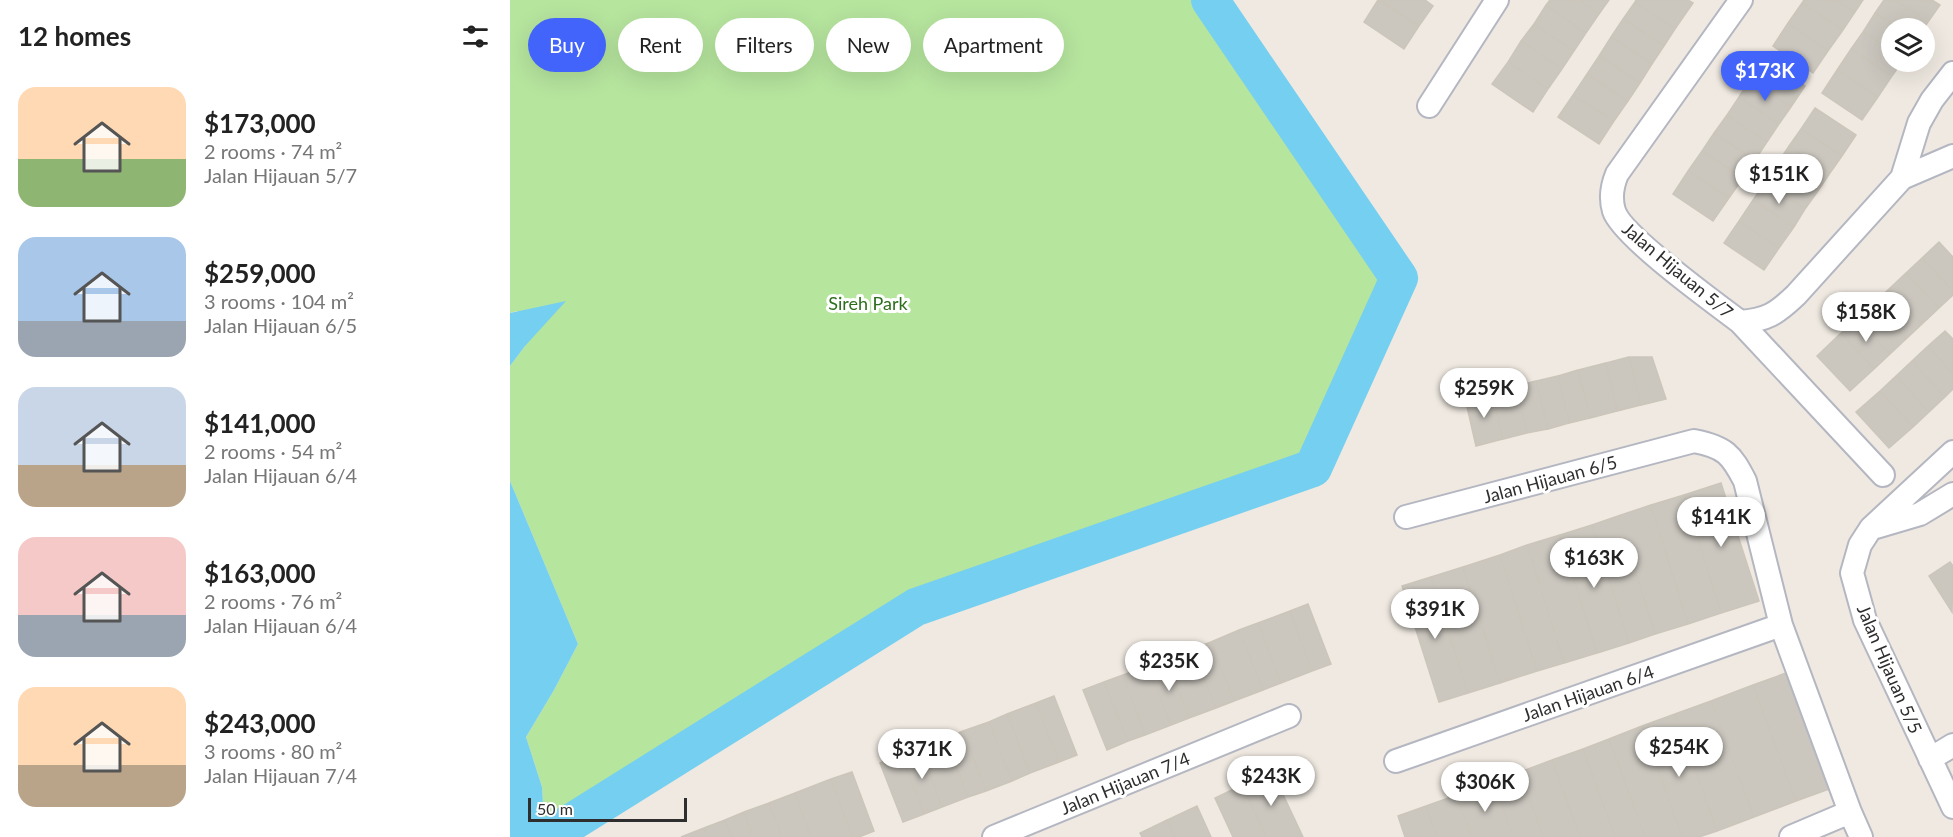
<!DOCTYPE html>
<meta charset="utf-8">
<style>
body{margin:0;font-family:Lato,sans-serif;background:#f6f6f6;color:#222;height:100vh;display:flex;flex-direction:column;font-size:22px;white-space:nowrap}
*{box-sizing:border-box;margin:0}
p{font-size:20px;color:#767676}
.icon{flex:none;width:33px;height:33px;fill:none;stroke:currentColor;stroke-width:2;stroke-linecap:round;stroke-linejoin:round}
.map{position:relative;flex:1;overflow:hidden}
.side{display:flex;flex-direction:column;background:#fff;width:510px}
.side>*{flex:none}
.guide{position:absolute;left:18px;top:18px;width:570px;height:54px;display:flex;gap:12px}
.fabs{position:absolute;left:1371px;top:18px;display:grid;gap:12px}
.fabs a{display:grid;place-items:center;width:54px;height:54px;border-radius:50%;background:#fff;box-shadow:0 6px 24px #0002;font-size:30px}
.scale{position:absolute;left:18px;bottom:15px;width:159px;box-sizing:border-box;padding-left:6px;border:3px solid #2e2e2e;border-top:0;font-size:16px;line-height:21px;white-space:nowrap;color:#2e2e2e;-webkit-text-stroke:4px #fff;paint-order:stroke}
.price{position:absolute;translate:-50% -51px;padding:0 14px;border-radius:21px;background:#fff;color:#222;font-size:20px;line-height:39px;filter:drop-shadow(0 2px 3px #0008)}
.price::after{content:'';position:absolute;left:50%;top:36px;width:18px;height:14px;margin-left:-9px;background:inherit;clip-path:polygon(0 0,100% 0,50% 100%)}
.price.current{background:#4264fb;color:#fff}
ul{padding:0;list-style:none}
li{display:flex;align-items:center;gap:18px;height:150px;padding:0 18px}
li span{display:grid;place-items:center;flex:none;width:168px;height:120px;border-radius:18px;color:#555}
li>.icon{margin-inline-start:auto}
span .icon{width:72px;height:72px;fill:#fffc;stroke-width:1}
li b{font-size:26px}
h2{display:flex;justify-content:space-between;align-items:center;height:72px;padding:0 18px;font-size:26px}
.chip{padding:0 21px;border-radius:27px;background:#fff;box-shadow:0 6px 24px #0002;font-size:21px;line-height:54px}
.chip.current{background:#4264fb;color:#fff}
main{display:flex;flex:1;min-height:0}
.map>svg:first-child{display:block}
.green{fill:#b6e59e}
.water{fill:#75cff0}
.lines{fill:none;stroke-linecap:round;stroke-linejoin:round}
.river{stroke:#75cff0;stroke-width:38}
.building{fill:#cbc7bf;stroke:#cbc5ba;stroke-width:1.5}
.minor-casing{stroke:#b4b7c1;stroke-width:26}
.minor{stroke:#fff;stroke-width:22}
.labels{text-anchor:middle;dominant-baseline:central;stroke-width:6;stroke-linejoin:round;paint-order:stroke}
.street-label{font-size:18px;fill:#2e2e2e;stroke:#fff}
.park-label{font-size:18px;fill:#2c6e1b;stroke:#fff}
</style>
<main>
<section class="side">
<h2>12 homes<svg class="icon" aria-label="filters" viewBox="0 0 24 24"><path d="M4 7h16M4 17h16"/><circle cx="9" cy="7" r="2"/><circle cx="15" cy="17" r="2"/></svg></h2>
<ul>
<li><span style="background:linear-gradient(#ffd9b3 60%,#8fb573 0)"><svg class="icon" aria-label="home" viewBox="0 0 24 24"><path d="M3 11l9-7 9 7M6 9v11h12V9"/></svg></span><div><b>$173,000</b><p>2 rooms · 74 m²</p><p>Jalan Hijauan 5/7</p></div></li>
<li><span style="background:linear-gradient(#a9c7e8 70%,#9aa5b1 0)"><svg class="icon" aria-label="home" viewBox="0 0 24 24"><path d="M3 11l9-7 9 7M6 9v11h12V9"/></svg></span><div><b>$259,000</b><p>3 rooms · 104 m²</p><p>Jalan Hijauan 6/5</p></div></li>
<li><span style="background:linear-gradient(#c9d6e8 65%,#b9a48a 0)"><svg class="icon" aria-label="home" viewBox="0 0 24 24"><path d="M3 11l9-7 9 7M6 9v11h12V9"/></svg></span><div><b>$141,000</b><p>2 rooms · 54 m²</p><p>Jalan Hijauan 6/4</p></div></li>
<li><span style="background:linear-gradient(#f6c9c9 65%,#9aa5b1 0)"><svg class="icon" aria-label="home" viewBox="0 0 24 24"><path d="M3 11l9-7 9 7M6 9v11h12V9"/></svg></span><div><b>$163,000</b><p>2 rooms · 76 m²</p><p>Jalan Hijauan 6/4</p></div></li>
<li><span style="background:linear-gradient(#ffd9b3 65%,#b9a48a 0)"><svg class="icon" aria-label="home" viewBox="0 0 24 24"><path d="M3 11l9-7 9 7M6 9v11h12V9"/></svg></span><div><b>$243,000</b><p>3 rooms · 80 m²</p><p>Jalan Hijauan 7/4</p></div></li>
</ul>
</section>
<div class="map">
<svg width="1443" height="837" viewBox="0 0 1443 837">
<rect width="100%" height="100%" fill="#efe9e1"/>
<path class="green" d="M0,0h700l189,278 -86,190 -397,139 -371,230 -3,-50 -16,-50 28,-47 24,-46 -68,-163v-115l15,-20 -8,-35 -7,2z"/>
<path class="water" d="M56,301l-41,45 -15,20v-53z
M0,481l68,163 -24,46 -28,47 16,50 3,50h-35z"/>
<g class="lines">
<path class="river" d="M38,837l368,-230 397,-139 86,-190 -189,-278"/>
</g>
<path class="building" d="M868,0l41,26 -15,23 -40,-27z
M870,0h45l8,6 -14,20z
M1040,0h28l21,14 -13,19 -40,-28z
M1068,0h31l-10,14z
M1126,0h52l5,3 -18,26 -40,-27z
M1294,0h32l19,12 -12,18 -41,-27z
M1326,0h27l-8,12z
M1374,0h11l33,22 -4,6h-26l-23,-15z
M1385,0h37l8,5 -12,17z
M1125,2l40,27 -11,17 -41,-27z
M1292,3l41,27 -15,21 -40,-28z
M1036,5l40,28 -12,18 -40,-27z
M1365,13l23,15h-6v23l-29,-19z
M1113,19l41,27 -12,18 -41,-27z
M1278,23l40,28 -15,22 -40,-27z
M1024,24l40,27 -12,18 -41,-28z
M1353,32l29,19v11h10l-10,14 -41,-27z
M1101,37l41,27 -12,19 -41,-27z
M1011,41l41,28 -14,20 -40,-27z
M1341,49l41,27 -14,21 -41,-27z
M1089,56l41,27 -12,18 -41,-27z
M1254,58l41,28 -14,21 -41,-28z
M998,62l40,27 -15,23 -41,-28z
M1327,70l41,27 -16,23 -40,-27z
M1077,74l41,27 -14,20 -41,-26z
M1240,79l41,28 -12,17 -40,-27z
M1063,95l41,26 -15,23 -41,-27z
M1229,97l40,27 -12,18 -40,-27z
M1305,108l41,27 -14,21 -41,-27z
M1217,115l40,27 -12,18 -41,-27z
M1291,129l41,27 -12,17 -41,-27z
M1204,133l41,27 -12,18 -41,-27z
M1279,146l41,27 -12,18 -41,-27z
M1192,151l41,27 -14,20 -41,-27z
M1267,164l41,27 -13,18 -40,-26z
M1178,171l41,27 -16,23 -40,-27z
M1255,183l40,26 -11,18 -41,-27z
M1243,200l41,27 -15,21 -40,-27z
M1229,221l40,27 -15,22 -40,-27z
M1429,242l14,15v34l-31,-33z
M1412,258l31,33v4l-14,13 -33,-35z
M1396,273l33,35 -17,16 -33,-35z
M1379,289l33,35 -16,15 -33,-35z
M1363,304l33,35 -16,15 -33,-36z
M1347,318l33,36 -16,15 -33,-36z
M1435,331l8,8v35l-25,-28z
M1331,333l33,36 -24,22 -33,-35z
M1418,346l25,28v15l-8,8 -33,-36z
M1119,357l12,48 -24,6 -11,-48z
M1119,357h23l14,42 -25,6z
M1402,361l33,36 -16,15 -33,-36z
M1096,363l11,48 -27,7 -12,-48z
M1068,370l12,48 -21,5 -11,-47z
M1048,376l11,47 -21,6 -12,-48z
M1386,376l33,36 -16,15 -33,-36z
M1026,381l12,48 -21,4 -11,-47z
M1006,386l11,47 -24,6 -11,-47z
M1370,391l33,36 -24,21 -33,-36z
M982,392l11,47 -27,7 -11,-48z
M1211,483l38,118 -38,12 -37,-118z
M1174,495l37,118 -33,11 -37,-119z
M1141,505l37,119 -33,10 -37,-118z
M1108,516l37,118 -26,9 -37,-118z
M1082,525l37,118 -32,10 -37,-118z
M1050,535l37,118 -33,10 -37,-118z
M1017,545l37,118 -27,8 -37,-116z
M990,555l37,116 -37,12 -37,-116z
M1440,562l3,4 -1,46 -23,-36z
M953,567l37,116 -32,10 -37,-116z
M921,577l37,116 -29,9 -37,-116z
M798,604l23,60 -19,7 -22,-60z
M780,611l22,60 -31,12 -23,-60z
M748,623l23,60 -18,7 -24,-60z
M729,630l24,60 -29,11 -23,-59z
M701,642l23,59 -18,7 -24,-59z
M682,649l24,59 -27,10 -22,-59z
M657,659l22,59 -18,7 -23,-59z
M638,666l23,59 -26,10 -22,-60z
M1276,673l43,116 -33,12 -43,-116z
M613,675l22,60 -17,6 -24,-59z
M594,682l24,59 -21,9 -24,-60z
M1243,685l43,116 -42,16 -43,-116z
M544,696l23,59 -18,7 -23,-59z
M1201,701l43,116 -37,14 -42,-117z
M526,703l23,59 -29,11 -23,-59z
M497,714l23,59 -18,8 -23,-59z
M1165,714l42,117 -18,6h-17l-40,-111z
M479,722l23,59 -26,10 -23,-60z
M1132,726l40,111h-37l-36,-98z
M453,731l23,60 -18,6 -23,-59z
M435,738l23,59 -26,10 -22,-60z
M1099,739l36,98h-30l-32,-88z
M410,747l22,60 -18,7 -23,-59z
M1073,749l32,88h-35l-28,-77z
M391,755l23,59 -21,8 -23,-59z
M1042,760l28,77h-37l-23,-65z
M762,771l31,66h-37l-24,-52z
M342,772l22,59 -15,6h-7l-21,-58z
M1010,772l23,65h-30l-19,-55z
M321,779l21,58h-41l-16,-44z
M984,782l19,55h-41l-15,-42z
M732,785l24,52h-33l-18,-39z
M285,793l16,44h-29l-13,-34z
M947,795l15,42h-35l-11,-31z
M259,803l13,34h-29l-9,-25z
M687,806l14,31h-36l-8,-17z
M916,806l11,31h-32l-7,-21z
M234,812l9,25h-21l-7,-17z
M215,820l7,17h-24l-4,-9z
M657,820l8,17h-33l-2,-4z
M194,828l4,9h-27z"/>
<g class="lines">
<defs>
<path id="minor" d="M1231,0l-124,174c-5,12 -7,24 -3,37 8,25 101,92 126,111 27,-2 36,-8 56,-27l106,-117 17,-55 13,-23 21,-27
M919,106l68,-106
M1392,178l51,-22
M1230,322l143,153
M1443,452l-82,76 -11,17 -8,28 13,47 88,187
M896,517l288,-76c31,6 37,13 51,40l36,144 69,187 11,25
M1366,527l44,-13 33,-20
M1420,759l23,-14
M886,761l385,-136
M484,837l295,-121
M1281,837l59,-25"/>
</defs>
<use href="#minor" class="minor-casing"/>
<use href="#minor" class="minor"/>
</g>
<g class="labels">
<g class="street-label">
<text transform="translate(1168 270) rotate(40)">Jalan Hijauan 5/7</text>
<text transform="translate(1040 479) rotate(-15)">Jalan Hijauan 6/5</text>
<text transform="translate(1380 669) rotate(67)">Jalan Hijauan 5/5</text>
<text transform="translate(1078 693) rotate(-19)">Jalan Hijauan 6/4</text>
<text transform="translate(615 783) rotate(-22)">Jalan Hijauan 7/4</text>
</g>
<g class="park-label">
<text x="358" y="303">Sireh Park</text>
</g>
</g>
</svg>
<div class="fabs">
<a><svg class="icon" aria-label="layers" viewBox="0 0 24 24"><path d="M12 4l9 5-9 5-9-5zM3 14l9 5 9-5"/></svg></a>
</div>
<div class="scale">50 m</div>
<b class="price current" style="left:1255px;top:102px">$173K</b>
<b class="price" style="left:1269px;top:205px">$151K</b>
<b class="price" style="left:1356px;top:343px">$158K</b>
<b class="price" style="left:974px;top:419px">$259K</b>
<b class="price" style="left:1211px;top:548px">$141K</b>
<b class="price" style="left:1084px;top:589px">$163K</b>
<b class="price" style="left:925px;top:640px">$391K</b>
<b class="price" style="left:659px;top:692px">$235K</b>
<b class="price" style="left:1169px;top:778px">$254K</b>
<b class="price" style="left:412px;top:780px">$371K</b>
<b class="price" style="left:761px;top:807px">$243K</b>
<b class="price" style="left:975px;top:813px">$306K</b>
<div class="guide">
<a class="chip current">Buy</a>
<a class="chip">Rent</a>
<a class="chip">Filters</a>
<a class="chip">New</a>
<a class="chip">Apartment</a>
</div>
</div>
</main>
